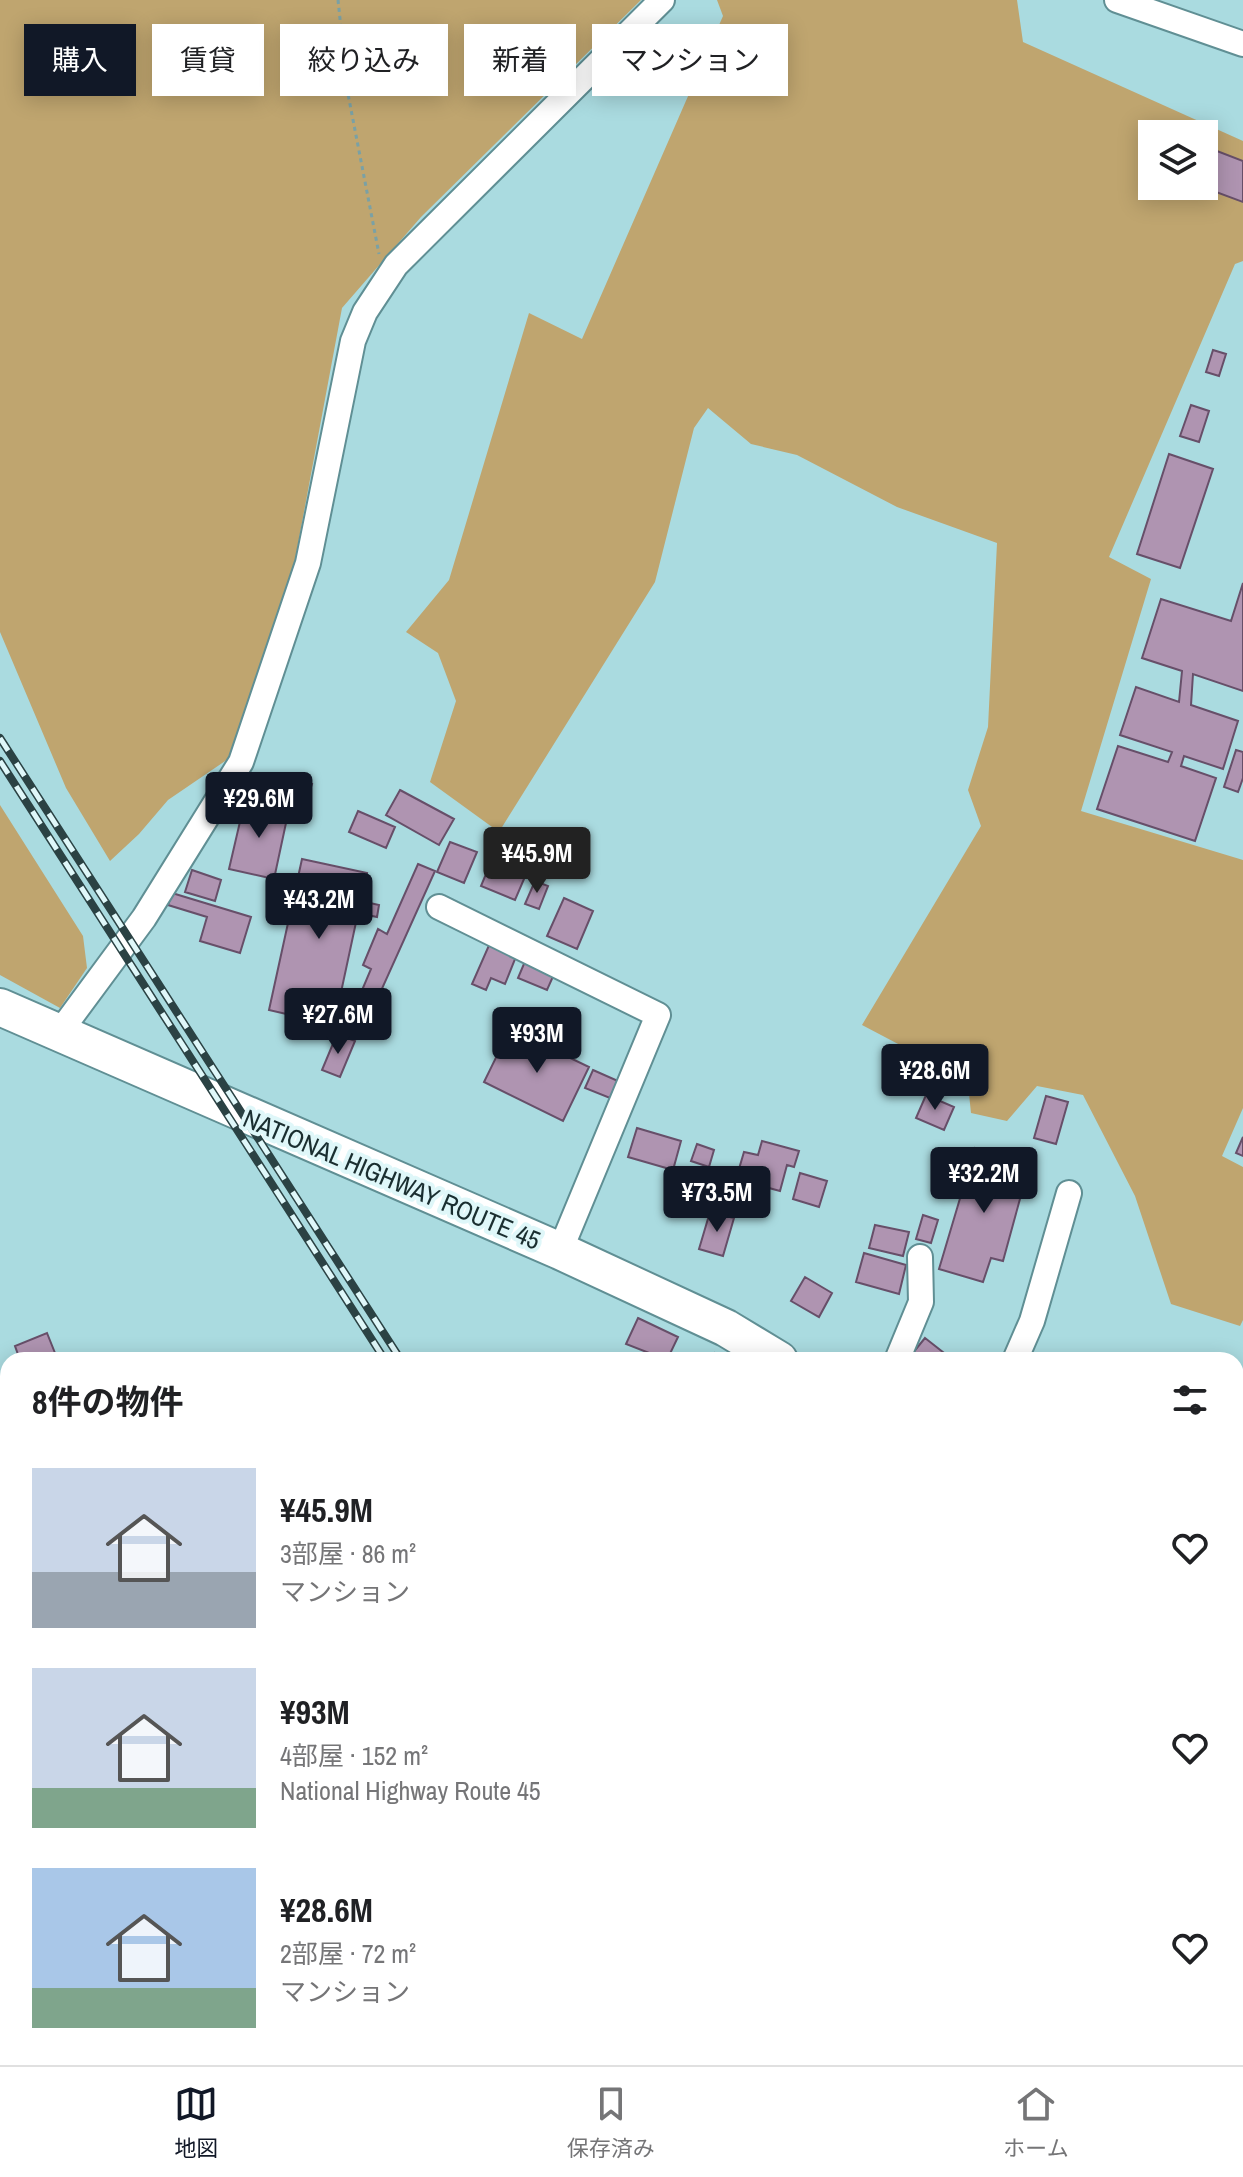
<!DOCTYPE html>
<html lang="ja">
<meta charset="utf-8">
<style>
body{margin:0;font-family:"Archivo Narrow","Noto Sans JP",sans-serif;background:#f2f2f2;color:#202124;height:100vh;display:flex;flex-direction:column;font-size:30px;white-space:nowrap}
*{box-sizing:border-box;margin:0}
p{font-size:26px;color:#757577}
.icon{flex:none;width:44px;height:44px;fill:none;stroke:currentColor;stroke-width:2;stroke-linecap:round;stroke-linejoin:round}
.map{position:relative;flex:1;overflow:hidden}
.sheet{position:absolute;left:0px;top:1352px;width:1244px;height:714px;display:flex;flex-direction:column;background:#fff;border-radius:24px 24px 0 0;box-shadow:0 4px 20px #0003}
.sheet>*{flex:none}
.banner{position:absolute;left:24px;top:24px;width:800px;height:72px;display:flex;gap:16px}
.buttons{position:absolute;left:1138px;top:120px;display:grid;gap:16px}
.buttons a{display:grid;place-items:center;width:80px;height:80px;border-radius:0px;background:#fff;box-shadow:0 4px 20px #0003;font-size:40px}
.price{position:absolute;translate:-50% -68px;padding:0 18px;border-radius:8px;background:#111827;color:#fff;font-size:26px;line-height:52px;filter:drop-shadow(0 2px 4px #0008)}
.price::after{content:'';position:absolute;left:50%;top:48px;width:24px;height:18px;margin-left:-12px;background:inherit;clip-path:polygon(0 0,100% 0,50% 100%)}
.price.on{background:#222;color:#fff}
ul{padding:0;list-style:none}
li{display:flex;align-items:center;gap:24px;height:200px;padding:0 32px}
li span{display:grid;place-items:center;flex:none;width:224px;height:160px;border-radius:0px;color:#555}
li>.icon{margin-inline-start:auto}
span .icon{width:96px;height:96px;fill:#fffc;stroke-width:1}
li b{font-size:34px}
h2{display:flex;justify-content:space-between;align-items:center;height:96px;padding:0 32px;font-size:34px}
.pill{padding:0 28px;border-radius:0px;background:#fff;box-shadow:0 4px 20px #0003;font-size:28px;line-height:72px}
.pill.on{background:#111827;color:#fff}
.tabs{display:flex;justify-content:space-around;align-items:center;height:112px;border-top:2px solid #e0e0e0;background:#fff;font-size:22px;color:#757577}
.tabs a{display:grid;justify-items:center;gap:4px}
.tabs .on{color:#111827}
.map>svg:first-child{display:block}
.green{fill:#bfa56f;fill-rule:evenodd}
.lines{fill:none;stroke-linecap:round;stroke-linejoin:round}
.stream{stroke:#358e97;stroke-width:5}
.building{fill:#af94b1;stroke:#674f69;stroke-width:2}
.minor-casing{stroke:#608f94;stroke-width:28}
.highway-casing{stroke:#608f94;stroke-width:40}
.path{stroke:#7aa1a5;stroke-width:3;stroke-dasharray:4 4;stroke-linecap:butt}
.minor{stroke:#fff;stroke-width:24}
.highway{stroke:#fff;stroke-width:36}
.rail-casing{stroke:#2b4244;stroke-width:8}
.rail{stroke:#dff7f9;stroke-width:5;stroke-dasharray:15;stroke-linecap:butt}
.labels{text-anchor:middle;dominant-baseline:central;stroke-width:8;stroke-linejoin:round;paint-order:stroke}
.street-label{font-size:26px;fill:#1a2e30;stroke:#dff7f9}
</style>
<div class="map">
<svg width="1243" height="2065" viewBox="0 0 1243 2065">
<rect width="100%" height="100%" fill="#aadbe0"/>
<path class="green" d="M0,0h641l-220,217 -79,91 -47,252 -39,180 -88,60 -29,34 -29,27 -44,-73 -66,-156z
M717,0h300l6,42 220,99v120l-8,3 -126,293 42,22 -70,232 162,49v248l-21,48 21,11v153l-3,6 -69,-22 -36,-108 -52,-101 -46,-9 -30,35 -36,-8 -6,-57 -46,-1 -57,-30 119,-199 -13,-36 20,-63 9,-184 -100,-36 -100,-52 -46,-11 -43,-36 -14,20 -39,154 -156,250 -69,-50 26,-81 -18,-48 -32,-21 43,-52 80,-267 53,26 141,-323zM1152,134h52v52h-52z
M0,805l83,131 4,32 -27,40 -60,-33z"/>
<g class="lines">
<path class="stream" d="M1236,1953l7,-1
M479,2065l3,-7"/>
</g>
<path class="building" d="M1204,146l39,15v41l-43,-16h4z
M1213,350l13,4 -7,22 -13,-4z
M1191,405l18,6 -10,31 -19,-6z
M1169,454l44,15 -33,99 -43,-14z
M1243,583v108l-50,-17 -2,31 47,16 -15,48 -39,-13 -3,10 35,12 -21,63 -98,-32 21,-63 50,16 4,-10 -52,-17 16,-48 43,15 3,-31 -40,-13 19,-59 70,22z
M1236,750l7,2v26l-5,14 -14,-5z
M289,777l23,7 -8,25 -23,-7z
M400,790l54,29 -15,26 -53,-30z
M261,794l24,12 -8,15 9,2 -12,56 -45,-10 13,-56 8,1z
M358,811l37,16 -9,21 -37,-16z
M450,842l27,10 -13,31 -27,-11z
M493,857l34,15 -12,28 -34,-14z
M302,859l65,14 -6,28 18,4 -2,12 -19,-4 -24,112 -65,-15z
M418,864l17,7 -59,131 -16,-7 11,-26 -8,-4 15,-36 9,5z
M192,870l29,10 -6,21 -30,-9z
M535,881l13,5 -9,23 -14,-5z
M172,893l79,24 -11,36 -40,-12 7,-24 -39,-12z
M564,898l29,13 -16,38 -30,-13z
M490,943l27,11 -12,30 -14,-6 -5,12 -14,-6z
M526,959l29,13 -8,18 -29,-12z
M510,1029l79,38 -26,54 -79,-39z
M337,1034l18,7 -15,36 -18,-7z
M593,1070l25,11 -8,17 -25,-10z
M926,1095l28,12 -10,23 -28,-12z
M1046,1096l22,6 -12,42 -22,-6z
M637,1128l44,13 -8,29 -45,-13z
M1243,1137v19l-7,-3z
M762,1141l37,10 -5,16 -7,-2 -7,26 -44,-12 8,-27 14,3z
M697,1144l17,6 -5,17 -18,-6z
M975,1148l54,18 -26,95 -12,-3 -8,24 -44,-13z
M800,1173l27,8 -8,26 -26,-8z
M710,1212l24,6 -11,38 -24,-7z
M923,1215l15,5 -7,23 -15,-4z
M875,1225l34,7 -6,24 -34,-8z
M864,1253l42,12 -7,29 -43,-12z
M805,1277l27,16 -13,24 -28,-16z
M638,1318l40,19 -11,23 -41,-16z
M47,1333l10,25 -37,2 -5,-14z
M925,1338l28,22h-46z
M715,1353l14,7h-17z
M8,1423v54l-2,1 -6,-14v-38z
M1240,1638l3,2v28l-7,-5v-19z"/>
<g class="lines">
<defs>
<path id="minor" d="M1117,0l126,44
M439,907l219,108 -98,236
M59,1033l85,-115 97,-156 67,-199 45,-222 12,-29 31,-47 266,-265
M897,1360l24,-58 -1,-45
M1015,1360l17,-39 37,-128"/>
<path id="highway" d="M0,1007l560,244 166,77 53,32
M1236,1729l7,6"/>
</defs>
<use href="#minor" class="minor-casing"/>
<use href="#highway" class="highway-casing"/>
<path class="path" d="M338,0l10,94 31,160"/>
<use href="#minor" class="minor"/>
<use href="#highway" class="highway"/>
<defs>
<path id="rail" d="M0,738l401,622
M0,761l385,599
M832,2058l4,7
M848,2058l4,7"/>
</defs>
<use href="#rail" class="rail-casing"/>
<use href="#rail" class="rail"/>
</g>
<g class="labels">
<g class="street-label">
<text transform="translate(392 1179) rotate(23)">NATIONAL HIGHWAY ROUTE 45</text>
</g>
</g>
</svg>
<div class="buttons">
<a><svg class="icon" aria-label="layers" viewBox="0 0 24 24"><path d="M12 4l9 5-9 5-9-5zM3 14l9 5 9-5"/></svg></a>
</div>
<b class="price" style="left:259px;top:840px">¥29.6M</b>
<b class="price on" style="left:537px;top:895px">¥45.9M</b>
<b class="price" style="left:319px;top:941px">¥43.2M</b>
<b class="price" style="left:338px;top:1056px">¥27.6M</b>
<b class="price" style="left:537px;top:1075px">¥93M</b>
<b class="price" style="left:935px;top:1112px">¥28.6M</b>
<b class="price" style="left:984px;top:1215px">¥32.2M</b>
<b class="price" style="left:717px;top:1234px">¥73.5M</b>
<div class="banner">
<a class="pill on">購入</a>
<a class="pill">賃貸</a>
<a class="pill">絞り込み</a>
<a class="pill">新着</a>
<a class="pill">マンション</a>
</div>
<section class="sheet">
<h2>8件の物件<svg class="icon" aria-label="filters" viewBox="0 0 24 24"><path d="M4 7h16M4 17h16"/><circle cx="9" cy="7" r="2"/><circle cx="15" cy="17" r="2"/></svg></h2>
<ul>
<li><span style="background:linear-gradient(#c9d6e8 65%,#9aa5b1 0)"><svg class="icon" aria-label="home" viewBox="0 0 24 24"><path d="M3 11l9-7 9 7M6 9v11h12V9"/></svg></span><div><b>¥45.9M</b><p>3部屋 · 86 m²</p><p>マンション</p></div><svg class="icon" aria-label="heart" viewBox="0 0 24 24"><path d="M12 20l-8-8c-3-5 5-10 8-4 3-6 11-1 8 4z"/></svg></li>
<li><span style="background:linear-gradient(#c9d6e8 75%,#7fa58c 0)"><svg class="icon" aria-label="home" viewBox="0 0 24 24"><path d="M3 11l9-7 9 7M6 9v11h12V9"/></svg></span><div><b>¥93M</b><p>4部屋 · 152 m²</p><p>National Highway Route 45</p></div><svg class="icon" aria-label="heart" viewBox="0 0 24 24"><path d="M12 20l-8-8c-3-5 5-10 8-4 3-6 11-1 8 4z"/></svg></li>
<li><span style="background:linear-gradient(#a9c7e8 75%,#7fa58c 0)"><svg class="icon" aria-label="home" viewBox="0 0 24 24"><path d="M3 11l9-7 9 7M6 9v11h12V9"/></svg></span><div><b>¥28.6M</b><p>2部屋 · 72 m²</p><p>マンション</p></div><svg class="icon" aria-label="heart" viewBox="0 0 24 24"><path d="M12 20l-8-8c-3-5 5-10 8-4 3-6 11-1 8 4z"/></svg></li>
</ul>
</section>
</div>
<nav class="tabs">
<a class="on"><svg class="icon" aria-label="map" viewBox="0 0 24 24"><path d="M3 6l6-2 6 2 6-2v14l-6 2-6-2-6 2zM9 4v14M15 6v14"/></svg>地図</a>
<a><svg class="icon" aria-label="saved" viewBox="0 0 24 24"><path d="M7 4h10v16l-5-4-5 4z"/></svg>保存済み</a>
<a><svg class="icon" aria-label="home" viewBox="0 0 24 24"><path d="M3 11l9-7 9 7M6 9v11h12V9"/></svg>ホーム</a>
</nav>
